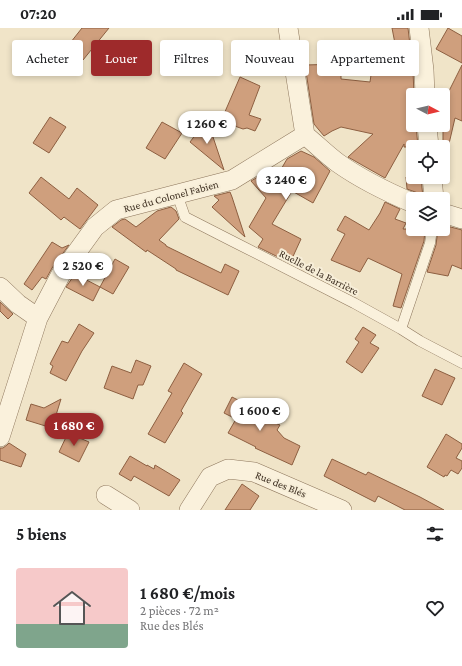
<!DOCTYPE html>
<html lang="fr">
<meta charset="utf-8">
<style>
body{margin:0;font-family:"Crimson Pro",serif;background:#f6f6f6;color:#202124;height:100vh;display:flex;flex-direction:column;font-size:15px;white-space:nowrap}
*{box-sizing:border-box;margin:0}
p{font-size:13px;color:#757577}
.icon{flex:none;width:22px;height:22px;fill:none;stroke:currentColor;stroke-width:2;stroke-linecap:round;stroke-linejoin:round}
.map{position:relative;height:482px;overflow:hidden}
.sheet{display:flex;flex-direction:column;background:#fff;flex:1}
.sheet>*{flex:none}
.banner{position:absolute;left:12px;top:12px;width:438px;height:36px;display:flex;gap:8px}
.needle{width:26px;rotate:97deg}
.buttons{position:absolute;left:406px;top:60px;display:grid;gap:8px}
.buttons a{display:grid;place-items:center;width:44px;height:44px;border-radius:4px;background:#fff;box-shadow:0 2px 6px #0003;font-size:20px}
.price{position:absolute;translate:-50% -34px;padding:0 9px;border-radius:14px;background:#fff;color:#222;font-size:13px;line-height:26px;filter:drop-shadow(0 1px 2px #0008)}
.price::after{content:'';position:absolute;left:50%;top:24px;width:12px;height:9px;margin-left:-6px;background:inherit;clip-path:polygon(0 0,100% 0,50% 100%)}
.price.current{background:#9e2a2b;color:#fff}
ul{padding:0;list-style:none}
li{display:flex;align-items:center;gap:12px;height:100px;padding:0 16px}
li span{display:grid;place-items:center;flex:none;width:112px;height:80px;border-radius:4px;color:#555}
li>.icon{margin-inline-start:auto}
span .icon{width:48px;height:48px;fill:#fffc;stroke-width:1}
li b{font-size:17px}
h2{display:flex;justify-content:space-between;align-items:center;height:48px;padding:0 16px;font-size:17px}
.tag{padding:0 14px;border-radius:4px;background:#fff;box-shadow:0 2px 6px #0003;font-size:14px;line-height:36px}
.tag.current{background:#9e2a2b;color:#fff}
.status{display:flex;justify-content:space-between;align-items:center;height:28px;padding:0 20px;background:#fff;direction:ltr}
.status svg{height:11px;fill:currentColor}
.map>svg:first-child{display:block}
.building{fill:#cf9f7d;stroke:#8d5f41}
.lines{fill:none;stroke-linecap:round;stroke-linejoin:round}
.service-casing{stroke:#8d765c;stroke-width:11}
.minor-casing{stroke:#8d765c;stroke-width:20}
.service{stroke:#faf1dc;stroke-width:10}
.minor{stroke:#faf1dc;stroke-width:19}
.labels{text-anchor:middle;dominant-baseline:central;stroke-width:4;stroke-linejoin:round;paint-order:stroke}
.street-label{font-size:11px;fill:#3d2e20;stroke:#f7eed8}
</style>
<div class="status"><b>07:20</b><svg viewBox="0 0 49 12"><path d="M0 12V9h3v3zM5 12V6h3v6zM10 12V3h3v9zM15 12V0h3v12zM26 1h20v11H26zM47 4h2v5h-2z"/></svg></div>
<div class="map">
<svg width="462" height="482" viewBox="0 0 462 482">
<rect width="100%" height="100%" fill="#f0e4c8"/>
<path class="building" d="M82,0h27l-26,32 -16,-13z
M392,0h16l5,43 1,24h-1v30h3l2,22h-14v-3l-19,34 -23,-13 -14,-8 25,-23 -32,-7 -9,4 -8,5 -10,-12 -9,-59 36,-1v15l29,3 3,-21 25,-2z
M448,0l14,8v27l-26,-14z
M462,37v56l-7,-3 -7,30h-5v-45z
M240,49l20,9 -11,29 12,4 -6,12 -8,-3 -4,1 -22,-8z
M50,89l16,10 -17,26 -16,-10z
M162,94l20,11 -17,26 -19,-11z
M202,98l10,8 12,36 -34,-28z
M301,123l13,6 16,14 -17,32 -21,-12 -20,33 29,15 -11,24 -32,-16 5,-8 -14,-12 17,-29 -15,-17 17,-10 8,7 11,-19z
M41,149l28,22 8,-11 21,17 -18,24 -16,-12 -3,3 -32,-27z
M406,149h15l2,21 -5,-5 -11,-4z
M230,164l2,5 13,40 -33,-30 7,-7 -5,-4z
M385,174l15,7 -5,10 11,4 -3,6h22l-1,12 -23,67 -8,-2 9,-32 -34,-16 -8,14 -29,-12 14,-26 -8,-4 8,-14 24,14 11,-17z
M171,179l5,4 3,8 -20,21 7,5v1l55,27 4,-9 14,7 -11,24 -52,-25v-1l-29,-19 -1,2 -34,-25 9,-7 4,-1 11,8 21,-16z
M443,197l19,5v39l-10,-4 -4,11 -21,-4 9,-27 2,-16h5z
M52,214l10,6 7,-3 -17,23 -6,11 -4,-2 -10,13 -8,-6z
M115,231l14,8 -16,27 -13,-7z
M75,246l25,13 -7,14 -27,-14z
M0,274l13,12 -5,5 -8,-8z
M79,296l15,9 -12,18 -16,30 -16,-8 3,-7 -3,-2 12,-23 6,2z
M363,299l13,8 -6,8 9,5 -17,25 -16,-11 13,-20 -4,-3z
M136,332l15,6 -8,19h-5l-5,14 -29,-11 8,-22 19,7z
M184,335l18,11 -21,37 2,2 -18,30 -17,-9 24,-41 -4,-2z
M435,341l20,9 -13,27 -20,-9z
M232,369l12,6 -1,1 28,14 -1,3 10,4 -3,5 7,8 16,8 -8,19 -37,-17 1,-1 -28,-14 8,-14 -12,-6z
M61,371l-9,29 -26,-8 5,-16 13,4z
M68,405l21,9 -10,20 -20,-10z
M446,406l16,10v4l-6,10 6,3v7l-4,6 -7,-4 -4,6 -2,-1 -1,2 -17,-10z
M9,415l17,11 -5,13 -21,-7v-12h3l4,-3z
M130,428l17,10v-1l7,4 1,-4 25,15 -11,16 -35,-20 -3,5 -12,-7z
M332,431l34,16 2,-3 52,25 24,13h-39l-27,-14 -3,6 -51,-26z
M242,456l17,12 -9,14h-25z"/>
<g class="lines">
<defs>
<path id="service" d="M177,166l8,23 47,24 122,62 47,26 19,12 42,22
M401,301l29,-86 2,-14"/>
<path id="minor" d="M288,0l17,107
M419,0l5,42 1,25
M427,97l2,22
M305,107c11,9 22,20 33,28 24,17 49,29 75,40
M432,149l2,22
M443,185l19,6
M0,259l18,17 20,14
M0,409l38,-119 23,-44 34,-47 21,-17 116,-30 73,-45
M106,467l24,15
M189,482l21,-33 18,-8 26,3 88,38"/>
</defs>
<use href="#service" class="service-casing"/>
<use href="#minor" class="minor-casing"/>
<use href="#service" class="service"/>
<use href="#minor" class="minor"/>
</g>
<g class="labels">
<g class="street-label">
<text transform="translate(171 168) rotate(-15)">Rue du Colonel Fabien</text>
<text transform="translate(319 244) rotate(27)">Ruelle de la Barrière</text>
<text transform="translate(281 456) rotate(22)">Rue des Blés</text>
</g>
</g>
</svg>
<div class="buttons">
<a><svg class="needle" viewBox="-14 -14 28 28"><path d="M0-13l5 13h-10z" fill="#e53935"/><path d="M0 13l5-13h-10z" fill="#757577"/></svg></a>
<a><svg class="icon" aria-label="locate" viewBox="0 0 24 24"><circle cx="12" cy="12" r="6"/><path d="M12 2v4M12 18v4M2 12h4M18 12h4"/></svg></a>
<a><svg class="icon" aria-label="layers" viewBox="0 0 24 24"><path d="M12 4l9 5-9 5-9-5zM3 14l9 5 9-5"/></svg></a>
</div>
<b class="price" style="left:207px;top:117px">1 260 €</b>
<b class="price" style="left:286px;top:173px">3 240 €</b>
<b class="price" style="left:83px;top:259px">2 520 €</b>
<b class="price" style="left:260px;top:404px">1 600 €</b>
<b class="price current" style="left:74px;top:419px">1 680 €</b>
<div class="banner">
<a class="tag">Acheter</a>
<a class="tag current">Louer</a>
<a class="tag">Filtres</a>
<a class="tag">Nouveau</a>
<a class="tag">Appartement</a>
</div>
</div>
<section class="sheet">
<h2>5 biens<svg class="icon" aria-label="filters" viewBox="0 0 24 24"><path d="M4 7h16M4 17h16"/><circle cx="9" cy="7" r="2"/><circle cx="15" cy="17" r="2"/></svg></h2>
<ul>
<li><span style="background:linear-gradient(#f6c9c9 70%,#7fa58c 0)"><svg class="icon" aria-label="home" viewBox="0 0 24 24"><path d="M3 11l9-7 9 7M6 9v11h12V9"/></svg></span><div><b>1 680 €/mois</b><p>2 pièces · 72 m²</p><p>Rue des Blés</p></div><svg class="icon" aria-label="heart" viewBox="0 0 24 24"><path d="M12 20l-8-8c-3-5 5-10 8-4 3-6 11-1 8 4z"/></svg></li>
</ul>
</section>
